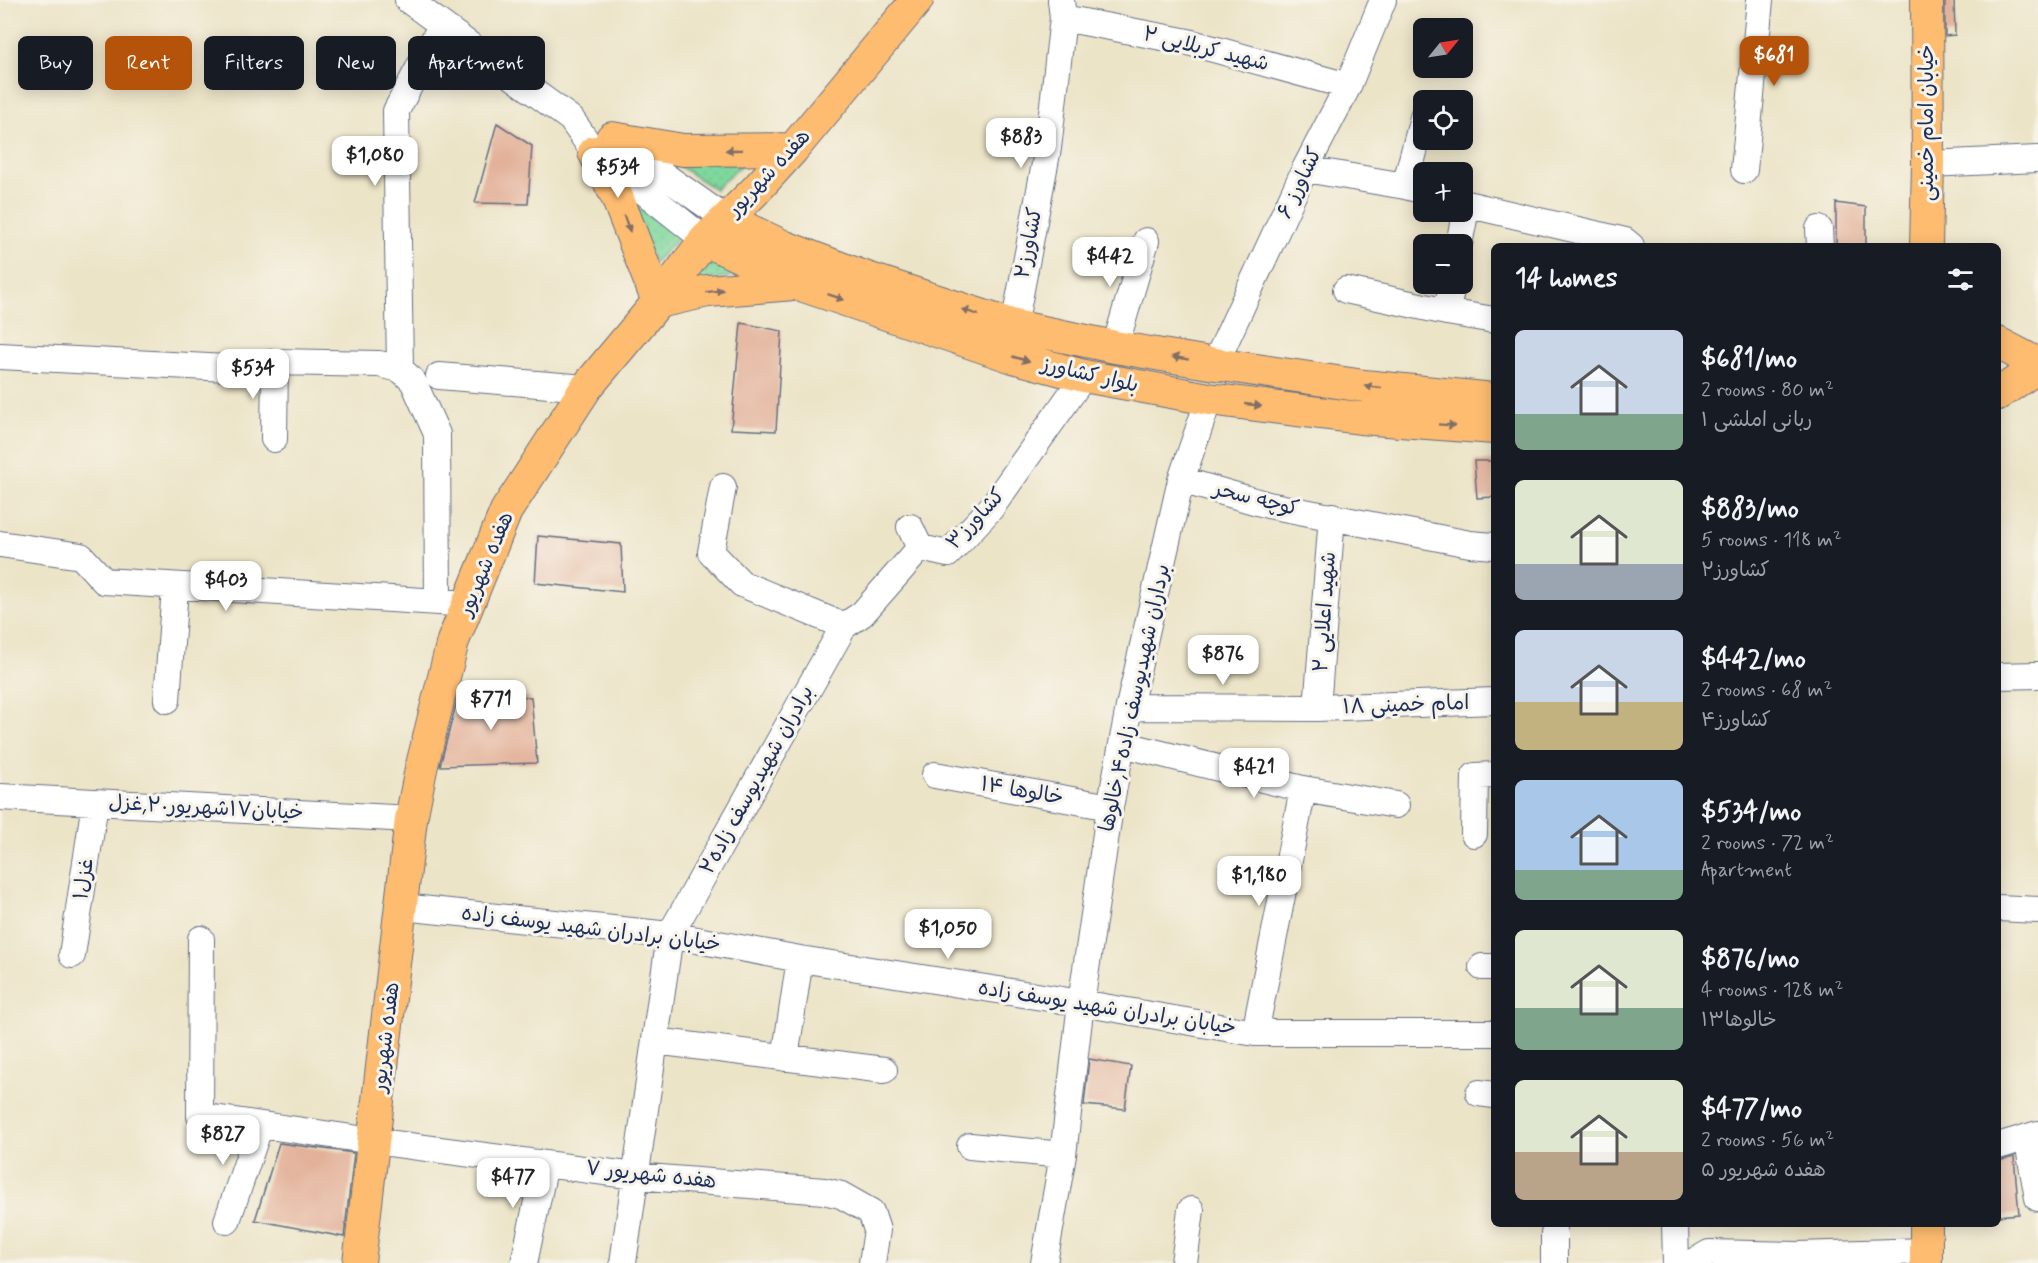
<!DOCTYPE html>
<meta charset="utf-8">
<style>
body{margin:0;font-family:Mynerve,"Playpen Sans Arabic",sans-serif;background:#242831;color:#f1f3f6;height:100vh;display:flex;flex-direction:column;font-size:22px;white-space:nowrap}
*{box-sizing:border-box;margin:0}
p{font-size:20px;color:#9ea1a6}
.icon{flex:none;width:33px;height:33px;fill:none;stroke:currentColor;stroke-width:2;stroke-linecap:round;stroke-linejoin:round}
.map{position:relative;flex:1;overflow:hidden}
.details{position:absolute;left:1491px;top:243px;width:510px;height:984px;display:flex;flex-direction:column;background:#171b24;border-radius:9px;box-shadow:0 3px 15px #0003}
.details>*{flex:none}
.hud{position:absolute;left:18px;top:36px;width:570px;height:54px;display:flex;gap:12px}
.needle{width:39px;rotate:60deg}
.controls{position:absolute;left:1413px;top:18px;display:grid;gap:12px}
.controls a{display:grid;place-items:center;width:60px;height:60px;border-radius:9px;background:#171b24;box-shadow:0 3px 15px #0003;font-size:30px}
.price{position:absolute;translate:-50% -51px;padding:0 14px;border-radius:12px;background:#fff;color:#222;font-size:20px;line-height:39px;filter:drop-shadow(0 2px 3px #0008)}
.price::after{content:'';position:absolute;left:50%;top:36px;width:18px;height:14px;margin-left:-9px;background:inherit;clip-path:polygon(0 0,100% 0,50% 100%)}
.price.current{background:#b45309;color:#fff}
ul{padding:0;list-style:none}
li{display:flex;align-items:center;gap:18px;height:150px;padding:0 24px}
li span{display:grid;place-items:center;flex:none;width:168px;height:120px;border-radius:9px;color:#555}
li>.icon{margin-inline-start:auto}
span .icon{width:72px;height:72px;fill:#fffc;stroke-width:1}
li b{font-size:26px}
h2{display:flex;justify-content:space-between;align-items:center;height:72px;padding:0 24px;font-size:26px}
.tag{padding:0 21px;border-radius:9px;background:#171b24;box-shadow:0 3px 15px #0003;font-size:21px;line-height:54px}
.tag.current{background:#b45309;color:#fff}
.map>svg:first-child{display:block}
.grass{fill:url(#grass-dots);stroke:#4d847e;stroke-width:1.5}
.building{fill:#e3b199}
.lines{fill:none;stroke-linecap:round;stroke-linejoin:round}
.minor-casing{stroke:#646e83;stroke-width:28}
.major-casing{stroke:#646e83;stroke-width:34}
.minor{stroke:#fff;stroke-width:26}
.major{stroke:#fdbc6f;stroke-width:32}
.oneway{fill:#816e66}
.labels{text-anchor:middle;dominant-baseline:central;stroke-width:6;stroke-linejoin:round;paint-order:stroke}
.street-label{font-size:21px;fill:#1b2f5e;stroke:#f7f3e8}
</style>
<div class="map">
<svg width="2038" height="1263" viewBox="0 0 2038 1263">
<defs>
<pattern id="grass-dots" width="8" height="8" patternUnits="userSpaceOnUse" patternTransform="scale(1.5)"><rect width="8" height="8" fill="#7fd89d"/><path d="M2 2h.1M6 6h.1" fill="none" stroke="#6dba8a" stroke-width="1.8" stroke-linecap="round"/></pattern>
</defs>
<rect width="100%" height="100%" fill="#f7f3e8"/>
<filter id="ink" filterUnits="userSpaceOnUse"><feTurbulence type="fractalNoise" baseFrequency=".0167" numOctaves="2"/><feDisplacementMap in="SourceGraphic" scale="12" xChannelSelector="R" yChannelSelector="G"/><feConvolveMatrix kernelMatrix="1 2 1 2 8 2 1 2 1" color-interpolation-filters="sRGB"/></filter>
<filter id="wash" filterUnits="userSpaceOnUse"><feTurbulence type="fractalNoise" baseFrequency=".008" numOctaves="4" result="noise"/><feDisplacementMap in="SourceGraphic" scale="24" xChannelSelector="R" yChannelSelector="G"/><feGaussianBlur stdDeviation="1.35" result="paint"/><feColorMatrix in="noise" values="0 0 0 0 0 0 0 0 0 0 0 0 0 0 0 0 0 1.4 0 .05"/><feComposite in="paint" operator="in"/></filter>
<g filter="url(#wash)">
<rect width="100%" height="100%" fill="#ece4c7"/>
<path class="grass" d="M665,157l77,7 -27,25z
M633,205l49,29 -28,29z
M710,258l38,16 -56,8z"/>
<g id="blocks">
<path class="building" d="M1945,0h9l1,35 -10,1z
M497,123l35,23 -4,58 -53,-1z
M1836,203l30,4v39h-30z
M741,323l41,8 -6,100 -45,-2z
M1474,461h20v36l-17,1z
M538,536l83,8 2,48 -88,-9z
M459,693l72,4 6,66 -97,3z
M1089,1059l42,7 -6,43 -41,-4z
M279,1143l75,10 -10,84 -89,-17z
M2014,1157l5,57 -21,2v-55z"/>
</g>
</g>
<g filter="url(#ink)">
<use href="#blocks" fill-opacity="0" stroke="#646e83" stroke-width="1.5"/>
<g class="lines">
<defs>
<path id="minor" d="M408,0l163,119 23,33 111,88
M1063,18l125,24 160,44
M614,140l112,79
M1928,164l110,-5
M1305,169l100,17 19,5
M1744,170l16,-170
M1405,186l19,-72
M1462,203l163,38 6,5
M1819,229l1,17
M1459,244l8,-40
M1346,290l101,22 47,8
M1447,312l5,-28
M1014,326l34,-178 15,-130 -2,-18
M1115,347l31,-106
M0,356l246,13 29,-7 104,2 21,5 13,12 24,53 1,168
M1215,364l90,-195 43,-83 35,-86
M400,369l-4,-258 45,-85
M439,376l147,12
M274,439l1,-77
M1181,480l87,25 202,39 24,2
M723,487l-12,65 31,32 102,42
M910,527l10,21
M0,544l81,12 23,25 351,22
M1998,676l40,-1
M167,700l8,-113
M1129,707l188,1 177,-7
M1317,708l15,-192
M1122,744l181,45 93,16
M935,775l175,32
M0,797l411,22
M1474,834l1,-58 19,-1
M402,907l268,28 130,24 281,44 174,30h239
M1998,908l40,2
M201,939l-1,177 173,25 262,35 189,15 17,4 30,17 6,18 -5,33
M72,955l23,-152
M1482,967h12
M1255,1033l48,-244
M655,1041l229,29
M785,1058l15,-99
M1479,1093l15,2
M2027,1137l11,61
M970,1146l93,9
M1998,1146l40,-12
M227,1221l33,-96
M1675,1224l1,39
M524,1263l21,-99
M623,1263l47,-328 174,-309 18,-12 58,-66 28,6 43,-46 93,-132
M1044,1263l19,-108 18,-152 29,-196 19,-100 52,-227 28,-81
M1184,1263l7,-53
M1554,1263v-29
M1692,1263l17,-10 89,2 128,-4"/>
<path id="major" d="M612,138l71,12 110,-1
M594,152l23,45 41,105 50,-11 86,-7
M726,219l59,28 79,30 150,49 101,21 100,17 149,22 130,13
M705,240l93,44 215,73 71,19 125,23 151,19 134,10
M1926,246l2,-82 -1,-164
M1998,343l40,21
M1998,394l40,-27
M359,1263l52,-444 10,-50 32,-128 53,-130 80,-123 72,-86 47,-62 49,-48 39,-43 124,-149
M1926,1263v-39"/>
</defs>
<use href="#minor" class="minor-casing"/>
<use href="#major" class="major-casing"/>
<use href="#minor" class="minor"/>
<use href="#major" class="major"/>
</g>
<defs><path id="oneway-solid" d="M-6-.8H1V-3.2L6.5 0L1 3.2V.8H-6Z" transform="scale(1.5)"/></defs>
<g class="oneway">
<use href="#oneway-solid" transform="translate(734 150) rotate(179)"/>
<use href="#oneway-solid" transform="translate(627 224) rotate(69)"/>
<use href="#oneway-solid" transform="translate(715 291) rotate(-7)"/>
<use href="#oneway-solid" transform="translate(836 297) rotate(19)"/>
<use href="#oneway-solid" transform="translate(970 312) rotate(-162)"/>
<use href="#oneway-solid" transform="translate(1180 358) rotate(-170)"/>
<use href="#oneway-solid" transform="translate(1021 359) rotate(16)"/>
<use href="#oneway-solid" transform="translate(1373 387) rotate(-174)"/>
<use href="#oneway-solid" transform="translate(1253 405) rotate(7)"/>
<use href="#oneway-solid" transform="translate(1447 425) rotate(4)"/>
</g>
</g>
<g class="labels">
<g class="street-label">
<text transform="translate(1206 49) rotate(14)">شهید کربلایی ۲</text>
<text transform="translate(1927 123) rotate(-90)">خیابان امام خمینی</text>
<text transform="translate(769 173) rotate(-47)">هفده شهریور</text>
<text transform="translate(1300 183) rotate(-64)">کشاورز ۶</text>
<text transform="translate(1029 243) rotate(-79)">کشاورز۲</text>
<text transform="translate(1090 375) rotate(13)">بلوار کشاورز</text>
<text transform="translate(1256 499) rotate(14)">کوچه سحر</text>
<text transform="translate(976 519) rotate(-47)">کشاورز۳</text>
<text transform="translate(486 564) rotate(-67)">هفده شهریور</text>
<text transform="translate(1325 612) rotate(-86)">شهید اعلایی ۲</text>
<text transform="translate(1135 698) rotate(-78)">برداران شهیدیوسف زاده۴,خالوها</text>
<text transform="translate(1406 705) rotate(-2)">امام خمینی ۱۸</text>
<text transform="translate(757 780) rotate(-61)">برادران شهیدیوسف زاده۲</text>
<text transform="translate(1022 791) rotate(10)">خالوها ۱۴</text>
<text transform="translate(206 808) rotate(3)">خیابان۱۷شهریور۲۰,غزل</text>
<text transform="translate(84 879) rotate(-81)">غزل۱</text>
<text transform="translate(591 929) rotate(7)">خیابان برادران شهید یوسف زاده</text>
<text transform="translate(1107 1008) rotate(9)">خیابان برادران شهید یوسف زاده</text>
<text transform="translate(386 1037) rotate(-83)">هفده شهریور</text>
<text transform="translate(651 1175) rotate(6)">هفده شهریور ۷</text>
</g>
</g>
</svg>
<div class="controls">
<a><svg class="needle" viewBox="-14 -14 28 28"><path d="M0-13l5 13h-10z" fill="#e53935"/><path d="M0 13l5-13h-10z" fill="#9ea1a6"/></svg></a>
<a><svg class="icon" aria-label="locate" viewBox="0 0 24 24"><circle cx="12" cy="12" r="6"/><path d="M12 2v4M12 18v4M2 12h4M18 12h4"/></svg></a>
<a>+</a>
<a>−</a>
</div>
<b class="price current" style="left:1774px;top:87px">$681</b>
<b class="price" style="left:1021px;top:169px">$883</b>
<b class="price" style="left:375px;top:187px">$1,080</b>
<b class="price" style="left:618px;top:199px">$534</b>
<b class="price" style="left:1110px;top:288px">$442</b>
<b class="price" style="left:253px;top:400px">$534</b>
<b class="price" style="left:226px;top:612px">$403</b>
<b class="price" style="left:1223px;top:686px">$876</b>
<b class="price" style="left:491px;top:731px">$771</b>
<b class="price" style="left:1254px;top:799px">$421</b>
<b class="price" style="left:1259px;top:907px">$1,180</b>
<b class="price" style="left:948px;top:960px">$1,050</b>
<b class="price" style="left:223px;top:1166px">$827</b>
<b class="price" style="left:513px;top:1209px">$477</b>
<div class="hud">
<a class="tag">Buy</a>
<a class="tag current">Rent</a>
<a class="tag">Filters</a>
<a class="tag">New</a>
<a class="tag">Apartment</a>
</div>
<section class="details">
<h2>14 homes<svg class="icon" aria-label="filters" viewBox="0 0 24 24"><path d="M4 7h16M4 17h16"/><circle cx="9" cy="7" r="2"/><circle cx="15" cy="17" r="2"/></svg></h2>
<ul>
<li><span style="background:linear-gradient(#c9d6e8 70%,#7fa58c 0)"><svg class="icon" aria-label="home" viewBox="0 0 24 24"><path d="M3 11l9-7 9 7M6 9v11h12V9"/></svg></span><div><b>$681/mo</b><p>2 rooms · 80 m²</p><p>ربانی املشی ۱</p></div></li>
<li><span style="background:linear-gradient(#dfe7d0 70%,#9aa5b1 0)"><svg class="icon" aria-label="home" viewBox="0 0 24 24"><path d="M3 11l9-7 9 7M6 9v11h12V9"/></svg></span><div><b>$883/mo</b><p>5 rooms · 118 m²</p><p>کشاورز۲</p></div></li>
<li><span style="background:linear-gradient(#c9d6e8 60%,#c2b280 0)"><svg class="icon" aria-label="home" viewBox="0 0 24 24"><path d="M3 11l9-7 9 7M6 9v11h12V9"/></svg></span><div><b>$442/mo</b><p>2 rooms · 68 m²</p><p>کشاورز۴</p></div></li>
<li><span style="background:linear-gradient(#a9c7e8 75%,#7fa58c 0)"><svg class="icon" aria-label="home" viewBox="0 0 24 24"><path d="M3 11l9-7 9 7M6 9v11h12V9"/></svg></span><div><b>$534/mo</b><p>2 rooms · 72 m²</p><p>Apartment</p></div></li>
<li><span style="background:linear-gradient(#dfe7d0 65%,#7fa58c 0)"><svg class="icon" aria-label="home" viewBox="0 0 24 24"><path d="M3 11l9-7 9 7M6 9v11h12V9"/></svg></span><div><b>$876/mo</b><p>4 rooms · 128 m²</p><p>خالوها۱۳</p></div></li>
<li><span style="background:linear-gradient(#dfe7d0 60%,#b9a48a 0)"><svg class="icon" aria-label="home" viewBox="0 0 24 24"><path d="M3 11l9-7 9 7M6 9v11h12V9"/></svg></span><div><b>$477/mo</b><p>2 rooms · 56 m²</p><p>هفده شهریور ۵</p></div></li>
</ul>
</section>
</div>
